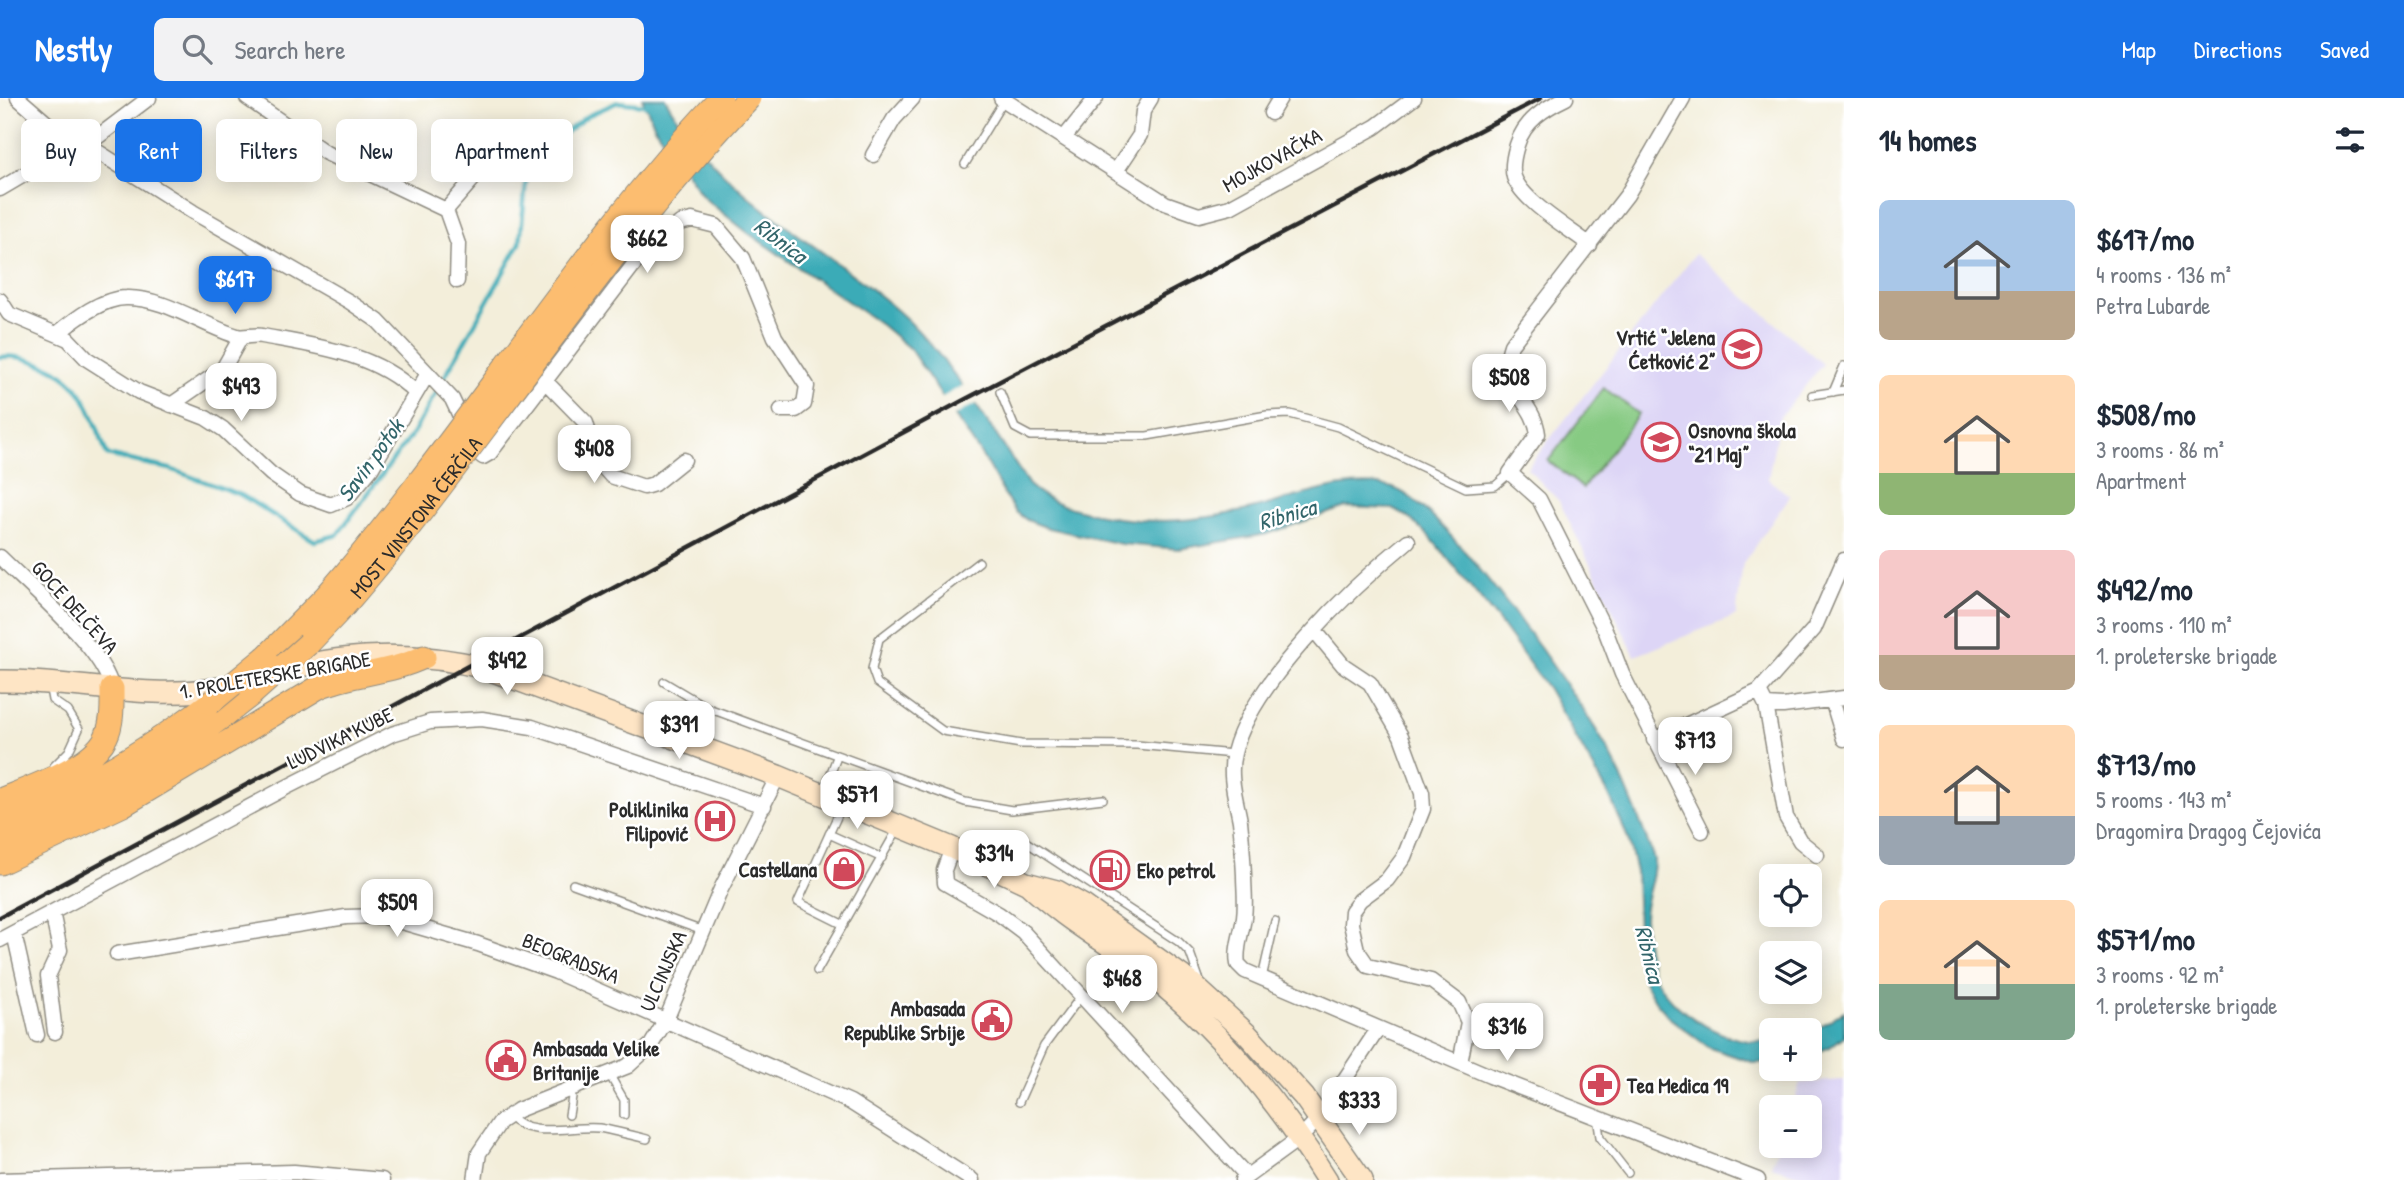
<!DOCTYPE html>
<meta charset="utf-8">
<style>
body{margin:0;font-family:"Patrick Hand",sans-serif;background:#f2f2f3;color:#1f2937;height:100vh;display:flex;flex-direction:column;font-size:26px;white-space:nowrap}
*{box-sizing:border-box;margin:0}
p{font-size:23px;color:#747a83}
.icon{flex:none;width:38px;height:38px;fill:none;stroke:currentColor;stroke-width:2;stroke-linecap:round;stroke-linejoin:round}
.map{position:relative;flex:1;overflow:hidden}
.details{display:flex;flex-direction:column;background:#fff;width:560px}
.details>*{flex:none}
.hud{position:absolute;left:21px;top:21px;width:665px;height:63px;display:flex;gap:14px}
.fabs{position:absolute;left:1759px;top:766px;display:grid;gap:14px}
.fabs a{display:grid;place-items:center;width:63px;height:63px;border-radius:10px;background:#fff;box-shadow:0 4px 18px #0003;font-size:35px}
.price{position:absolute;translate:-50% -60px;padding:0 16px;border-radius:14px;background:#fff;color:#222;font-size:23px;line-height:46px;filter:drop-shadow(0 2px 4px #0008)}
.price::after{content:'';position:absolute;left:50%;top:42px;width:21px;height:16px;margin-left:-10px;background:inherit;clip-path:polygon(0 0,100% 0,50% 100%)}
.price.selected{background:#1a73e8;color:#fff}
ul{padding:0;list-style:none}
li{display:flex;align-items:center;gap:21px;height:175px;padding:0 35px}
li span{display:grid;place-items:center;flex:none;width:196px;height:140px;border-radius:10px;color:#555}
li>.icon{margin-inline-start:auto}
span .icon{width:84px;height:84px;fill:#fffc;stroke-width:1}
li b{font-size:30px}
h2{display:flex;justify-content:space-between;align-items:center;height:84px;padding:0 35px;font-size:30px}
.chip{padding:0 24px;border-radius:10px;background:#fff;box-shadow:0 4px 18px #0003;font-size:24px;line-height:63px}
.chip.selected{background:#1a73e8;color:#fff}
header{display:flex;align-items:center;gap:42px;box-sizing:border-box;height:98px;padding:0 35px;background:#1a73e8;color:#fff}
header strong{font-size:33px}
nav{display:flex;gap:38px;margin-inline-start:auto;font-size:24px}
.search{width:490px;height:63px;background:#f2f2f3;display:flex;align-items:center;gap:18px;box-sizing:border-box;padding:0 24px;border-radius:10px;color:#747a83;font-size:26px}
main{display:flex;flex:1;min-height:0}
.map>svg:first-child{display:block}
.built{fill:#ddd5f6}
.green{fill:#87ca83;stroke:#597a57;stroke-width:2}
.water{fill:#3aabb7;stroke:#326b71;stroke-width:2}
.pier{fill:#f3eeda}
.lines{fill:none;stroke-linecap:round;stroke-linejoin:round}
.stream{stroke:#3aabb7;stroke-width:4.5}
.lane-casing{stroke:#8f8c82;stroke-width:10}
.street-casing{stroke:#8f8c82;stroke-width:17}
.secondary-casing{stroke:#8f8c82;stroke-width:24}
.primary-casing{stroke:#8f8c82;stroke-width:25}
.lane{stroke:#fff;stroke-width:7}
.street{stroke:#fff;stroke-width:14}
.secondary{stroke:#fee5c5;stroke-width:21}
.primary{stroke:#fcbd6f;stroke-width:23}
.rail{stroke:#2b2b2b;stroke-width:4.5}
.primary-bridge-casing{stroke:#8f8c82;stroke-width:25;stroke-linecap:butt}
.primary-bridge{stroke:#fcbd6f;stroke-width:23}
.labels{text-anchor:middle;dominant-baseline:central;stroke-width:5;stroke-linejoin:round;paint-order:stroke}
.street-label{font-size:21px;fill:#2b2b2b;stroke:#fff}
.poi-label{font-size:21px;font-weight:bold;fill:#2b2b2b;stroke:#fff;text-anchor:end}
.water-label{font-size:23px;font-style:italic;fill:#32656a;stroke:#fff}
</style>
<header>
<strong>Nestly</strong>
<div class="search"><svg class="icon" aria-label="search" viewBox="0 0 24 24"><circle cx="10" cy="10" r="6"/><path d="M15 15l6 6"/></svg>Search here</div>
<nav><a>Map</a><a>Directions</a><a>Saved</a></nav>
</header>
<main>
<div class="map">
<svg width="1844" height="1082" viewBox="0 0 1844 1082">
<rect width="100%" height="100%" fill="#fff"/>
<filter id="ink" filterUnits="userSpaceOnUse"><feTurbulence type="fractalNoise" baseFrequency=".0143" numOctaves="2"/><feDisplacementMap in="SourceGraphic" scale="14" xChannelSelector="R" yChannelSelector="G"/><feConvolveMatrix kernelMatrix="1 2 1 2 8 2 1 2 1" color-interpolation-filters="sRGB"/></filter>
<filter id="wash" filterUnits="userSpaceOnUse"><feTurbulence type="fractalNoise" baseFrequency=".00686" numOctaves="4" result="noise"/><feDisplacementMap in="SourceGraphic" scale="28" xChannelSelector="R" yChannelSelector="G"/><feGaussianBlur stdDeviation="1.57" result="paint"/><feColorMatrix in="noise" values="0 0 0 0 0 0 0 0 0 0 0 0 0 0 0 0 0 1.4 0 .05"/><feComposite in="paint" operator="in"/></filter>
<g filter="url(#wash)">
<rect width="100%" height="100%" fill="#f3eeda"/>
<path class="built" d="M1695,156l128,110 -43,53 -12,62 22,17 -47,67 -7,53 -101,40 -76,-155 -32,-33z
M1844,982v100h-28l-45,-14 7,-20h32v-38h-18l8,-25z"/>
<path class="green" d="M1604,290l35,26 -56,74 -35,-27z"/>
<path class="water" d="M642,0h23c56,100 151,141 233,213 47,41 96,121 131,174 20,18 46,25 72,30 48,10 94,6 142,-4 43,-9 107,-37 150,-23 49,15 189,213 216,264 18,34 32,71 45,107 1,20 -10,39 -10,59 1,19 3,46 13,63 22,36 72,65 114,60v21l-16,1 -45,-15 -39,-29 -15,-17 -11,-18 -6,-25 -3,-87 -8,-34 -19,-43 -61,-106 -51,-70 -66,-81 -23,-21 -15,-8 -47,-2 -79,27 -88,15 -58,-5 -73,-16 -21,-8 -11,-8 -9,-13 -23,-40 -74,-110 -31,-26 -131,-90 -45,-36 -47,-68z
M1844,913v25l-14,11 -20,8v-22z"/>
<path class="pier" d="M964,287l13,18 -25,14 -13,-18z"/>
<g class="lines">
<path class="stream" d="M0,259c14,-2 24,1 38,6 47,15 53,49 69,92l63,14 71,26 74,46 22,-6 76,-102 107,-190 6,-62 10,-21 16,-17 35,-27 31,-14 35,4"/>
</g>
</g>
<g filter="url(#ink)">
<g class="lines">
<defs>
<path id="lane" d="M965,66l39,-64
M1000,294l15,36 15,8h117l120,-21 23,-1 48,13 128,61 29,-2 15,-13
M1833,294l11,-26
M1812,297l32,-5
M979,464l-100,77 -7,30 5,14 66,48 78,13 116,1 96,9
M664,584l44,26 257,94 47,8 91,-11
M49,586l3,16 16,11 11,18 -10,22 -15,15
M823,695l14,-36
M842,708l-44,96 46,23
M829,736l53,24
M981,762l20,-15 25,-3 153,100 11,11 10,28
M573,786l130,47
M817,873l80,-141
M1262,880l13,-57
M609,976l15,26v15
M1019,1004l25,-56 37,-50
M569,1017l3,-18 -3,-7
M509,1018c20,24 64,9 90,12 16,3 32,7 48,11
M1597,1019l3,20 28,36"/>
<path id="street" d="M18,0l55,48
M247,0l79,55 120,57 12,34 -1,37
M1001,0l164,105 34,12 31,-8 145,-80 39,-29
M1566,0c-21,10 -42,23 -49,47 -3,10 -6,22 -3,32 8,24 56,52 76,68
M1683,0l-56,97 -116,150c-15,43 23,54 27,89l-28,39 29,26 67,133 16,42 80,157
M1271,15l9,-15
M1064,40l32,-40
M87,47l106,67 157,90 28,19 74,78 25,53 6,5 7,-4 145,-190 45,-40 12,-3 24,6 27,32 32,79 32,49 -3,18 -8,6h-15
M873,57l21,-36 19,-21
M1116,73l24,-36 3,-24 8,-13
M0,91l73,-43 14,-1 62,-47
M446,112l55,-63
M0,202l9,14 59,25 19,20 52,33 67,26 17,11 48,45 29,20 31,11 16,-7 24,-29 56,-94
M57,236c18,-15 45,-36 69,-36 38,-1 75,27 111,38 7,2 17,-2 25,0 54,10 113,17 153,56
M544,282l42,43 10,36 15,17 33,11 10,-3 30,-24
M171,307l52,-36 18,-32
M1408,443c-55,45 -157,142 -174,212 -6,23 2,46 6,68 2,18 3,36 4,54 0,13 2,28 0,42 -2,16 -9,32 -6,47l7,7 245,105 268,104
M0,459c31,31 103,91 112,132
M1844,462l-30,69 -55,62 7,14 17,1 61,-8
M1315,533l28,34 27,18 31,53 21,57 1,16 -19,48 -17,23 -27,20 -8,11 -1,13 6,26 11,16 63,15 28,21 9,20 -8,41
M1832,602l12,39
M1766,607l20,112 14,24 17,14
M1654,642l105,-49
M952,750l-8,22 1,13 54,31 24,18 224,244
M52,814l8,38 -12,26 7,56
M14,835l23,102
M0,842l285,-152 107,-54 38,-12 52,-3 50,8 232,79
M117,856l229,-37 35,-1 97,28 78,28 294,130 122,78
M0,1082l294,-8 88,8
M475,1082l4,-27 21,-31 18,-12 110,-44 23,-21 15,-25 55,-131 57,-113
M1242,1082l59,-43 19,-20 58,-88"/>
<path id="secondary" d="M273,576c66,-22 145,-23 212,-6l293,108 174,72 74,35 31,8 27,15 106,76 57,52 57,63 58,83
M0,583c79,-1 157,23 235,4
M1028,786c36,35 81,59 121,90 73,58 129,127 178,206"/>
<path id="primary" d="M308,546l36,-38
M266,559l61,-62
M0,702c29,-12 92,-33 106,-63 7,-15 6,-31 6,-48
M0,724c76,-28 146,-71 210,-119
M0,747c95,-43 171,-86 252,-151
M0,765l123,-58 196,-118c34,-14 72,-14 105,-30"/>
</defs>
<use href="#lane" class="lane-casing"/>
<use href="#street" class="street-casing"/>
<use href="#secondary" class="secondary-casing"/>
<use href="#primary" class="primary-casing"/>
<use href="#lane" class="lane"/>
<use href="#street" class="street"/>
<use href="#secondary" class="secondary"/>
<use href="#primary" class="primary"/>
<path class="rail" d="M0,819l962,-516 579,-303"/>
<defs>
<g id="primary-bridge">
<path d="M327,497c139,-160 249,-343 394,-497"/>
<path id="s1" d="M344,508c142,-164 255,-351 405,-508"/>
<path d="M252,596l56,-50"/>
<path d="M210,605l56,-46"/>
</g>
</defs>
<use href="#primary-bridge" class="primary-bridge-casing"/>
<use href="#primary-bridge" class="primary-bridge"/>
</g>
</g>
<defs>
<symbol id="school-ring" viewBox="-11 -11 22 22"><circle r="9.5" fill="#fff" stroke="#d1495b" stroke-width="1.5"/><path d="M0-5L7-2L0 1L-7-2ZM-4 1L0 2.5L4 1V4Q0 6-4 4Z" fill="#d1495b"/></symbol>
<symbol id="hospital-ring" viewBox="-11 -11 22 22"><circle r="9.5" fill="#fff" stroke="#d1495b" stroke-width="1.5"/><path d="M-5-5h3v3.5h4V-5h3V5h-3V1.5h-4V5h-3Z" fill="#d1495b"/></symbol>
<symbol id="shop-ring" viewBox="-11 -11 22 22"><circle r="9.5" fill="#fff" stroke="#d1495b" stroke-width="1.5"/><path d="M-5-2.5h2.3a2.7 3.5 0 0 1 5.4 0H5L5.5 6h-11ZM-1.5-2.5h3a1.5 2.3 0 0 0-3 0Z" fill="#d1495b"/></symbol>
<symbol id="fuel-ring" viewBox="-11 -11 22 22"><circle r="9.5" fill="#fff" stroke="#d1495b" stroke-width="1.5"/><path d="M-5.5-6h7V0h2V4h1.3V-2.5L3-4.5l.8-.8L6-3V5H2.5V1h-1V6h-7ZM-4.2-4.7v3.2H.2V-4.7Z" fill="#d1495b"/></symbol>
<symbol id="civic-ring" viewBox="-11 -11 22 22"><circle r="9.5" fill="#fff" stroke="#d1495b" stroke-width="1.5"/><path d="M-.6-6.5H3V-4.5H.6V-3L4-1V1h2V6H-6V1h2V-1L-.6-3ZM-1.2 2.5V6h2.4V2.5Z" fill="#d1495b"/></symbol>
<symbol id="pharmacy-ring" viewBox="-11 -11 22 22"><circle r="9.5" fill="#fff" stroke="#d1495b" stroke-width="1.5"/><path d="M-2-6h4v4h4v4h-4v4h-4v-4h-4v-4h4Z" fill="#d1495b"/></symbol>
</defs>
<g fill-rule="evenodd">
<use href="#school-ring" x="1720" y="229" width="44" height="44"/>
<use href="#school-ring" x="1639" y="322" width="44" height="44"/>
<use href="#hospital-ring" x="693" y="701" width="44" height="44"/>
<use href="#shop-ring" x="822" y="749" width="44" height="44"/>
<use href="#fuel-ring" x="1088" y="750" width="44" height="44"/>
<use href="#civic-ring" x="970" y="900" width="44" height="44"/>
<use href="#civic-ring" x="484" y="940" width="44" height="44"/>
<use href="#pharmacy-ring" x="1578" y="965" width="44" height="44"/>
</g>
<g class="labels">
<g class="street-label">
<text transform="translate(1272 62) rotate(-29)">MOJKOVAČKA</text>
<text stroke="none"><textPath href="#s1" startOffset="114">MOST VINSTONA ČERČILA</textPath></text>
<text transform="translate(75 509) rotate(48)">GOCE DELČEVA</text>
<text transform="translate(275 577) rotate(-10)">1. PROLETERSKE BRIGADE</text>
<text transform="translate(340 640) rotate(-26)">LUDVIKA KUBE</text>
<text transform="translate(571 860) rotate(22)">BEOGRADSKA</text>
<text transform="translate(663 873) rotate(-66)">ULCINJSKA</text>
</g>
<g class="poi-label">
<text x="1715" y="239">Vrtić “Jelena<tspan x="1715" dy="24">Ćetković 2”</tspan></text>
<text x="1688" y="332" text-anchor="start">Osnovna škola<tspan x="1688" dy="24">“21 Maj”</tspan></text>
<text x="688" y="711">Poliklinika<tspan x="688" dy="24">Filipović</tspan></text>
<text x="817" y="771">Castellana</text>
<text x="1137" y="772" text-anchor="start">Eko petrol</text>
<text x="965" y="910">Ambasada<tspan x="965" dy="24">Republike Srbije</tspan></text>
<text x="533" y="950" text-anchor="start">Ambasada Velike<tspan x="533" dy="24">Britanije</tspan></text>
<text x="1627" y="987" text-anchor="start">Tea Medica 19</text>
</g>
<g class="water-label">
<text transform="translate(781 142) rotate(37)">Ribnica</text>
<text transform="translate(370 362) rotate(-54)">Savin potok</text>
<text transform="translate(1287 416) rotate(-16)">Ribnica</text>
<text transform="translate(1650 856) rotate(76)">Ribnica</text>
</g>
</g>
</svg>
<div class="fabs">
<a><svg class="icon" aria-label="locate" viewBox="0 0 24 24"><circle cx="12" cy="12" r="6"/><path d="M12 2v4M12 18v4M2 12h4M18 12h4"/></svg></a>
<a><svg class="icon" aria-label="layers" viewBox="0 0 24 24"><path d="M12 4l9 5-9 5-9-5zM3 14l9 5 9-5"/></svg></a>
<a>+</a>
<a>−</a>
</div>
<b class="price" style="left:647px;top:177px">$662</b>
<b class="price selected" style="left:235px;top:218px">$617</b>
<b class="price" style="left:1509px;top:316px">$508</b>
<b class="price" style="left:241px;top:325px">$493</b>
<b class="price" style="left:594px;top:387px">$408</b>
<b class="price" style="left:507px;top:599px">$492</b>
<b class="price" style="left:679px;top:663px">$391</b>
<b class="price" style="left:1695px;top:679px">$713</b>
<b class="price" style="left:857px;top:733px">$571</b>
<b class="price" style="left:994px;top:792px">$314</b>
<b class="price" style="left:397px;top:841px">$509</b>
<b class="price" style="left:1122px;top:917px">$468</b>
<b class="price" style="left:1507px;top:965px">$316</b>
<b class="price" style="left:1359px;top:1039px">$333</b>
<div class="hud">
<a class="chip">Buy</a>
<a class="chip selected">Rent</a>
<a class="chip">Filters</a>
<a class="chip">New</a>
<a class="chip">Apartment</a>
</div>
</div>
<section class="details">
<h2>14 homes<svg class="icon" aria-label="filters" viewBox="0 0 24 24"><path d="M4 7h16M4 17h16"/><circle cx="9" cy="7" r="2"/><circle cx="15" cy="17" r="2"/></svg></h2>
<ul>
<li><span style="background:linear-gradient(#a9c7e8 65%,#b9a48a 0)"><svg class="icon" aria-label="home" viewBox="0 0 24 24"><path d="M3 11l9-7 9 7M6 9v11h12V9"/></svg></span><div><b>$617/mo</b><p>4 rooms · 136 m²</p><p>Petra Lubarde</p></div></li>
<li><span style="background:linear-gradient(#ffd9b3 70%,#8fb573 0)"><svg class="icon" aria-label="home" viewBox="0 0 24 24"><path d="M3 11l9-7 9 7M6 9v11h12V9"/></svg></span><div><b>$508/mo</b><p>3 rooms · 86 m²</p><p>Apartment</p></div></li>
<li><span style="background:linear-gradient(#f6c9c9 75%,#b9a48a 0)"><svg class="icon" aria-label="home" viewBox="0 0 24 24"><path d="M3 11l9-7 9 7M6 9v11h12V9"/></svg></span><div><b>$492/mo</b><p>3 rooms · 110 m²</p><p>1. proleterske brigade</p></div></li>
<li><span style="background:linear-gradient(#ffd9b3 65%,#9aa5b1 0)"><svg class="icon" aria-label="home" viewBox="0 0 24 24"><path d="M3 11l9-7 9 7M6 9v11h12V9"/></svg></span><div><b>$713/mo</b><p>5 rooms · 143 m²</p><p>Dragomira Dragog Čejovića</p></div></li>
<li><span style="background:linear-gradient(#ffd9b3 60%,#7fa58c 0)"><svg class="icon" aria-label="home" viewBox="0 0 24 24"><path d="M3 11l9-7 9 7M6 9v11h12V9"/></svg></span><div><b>$571/mo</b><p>3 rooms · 92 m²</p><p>1. proleterske brigade</p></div></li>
</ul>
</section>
</main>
